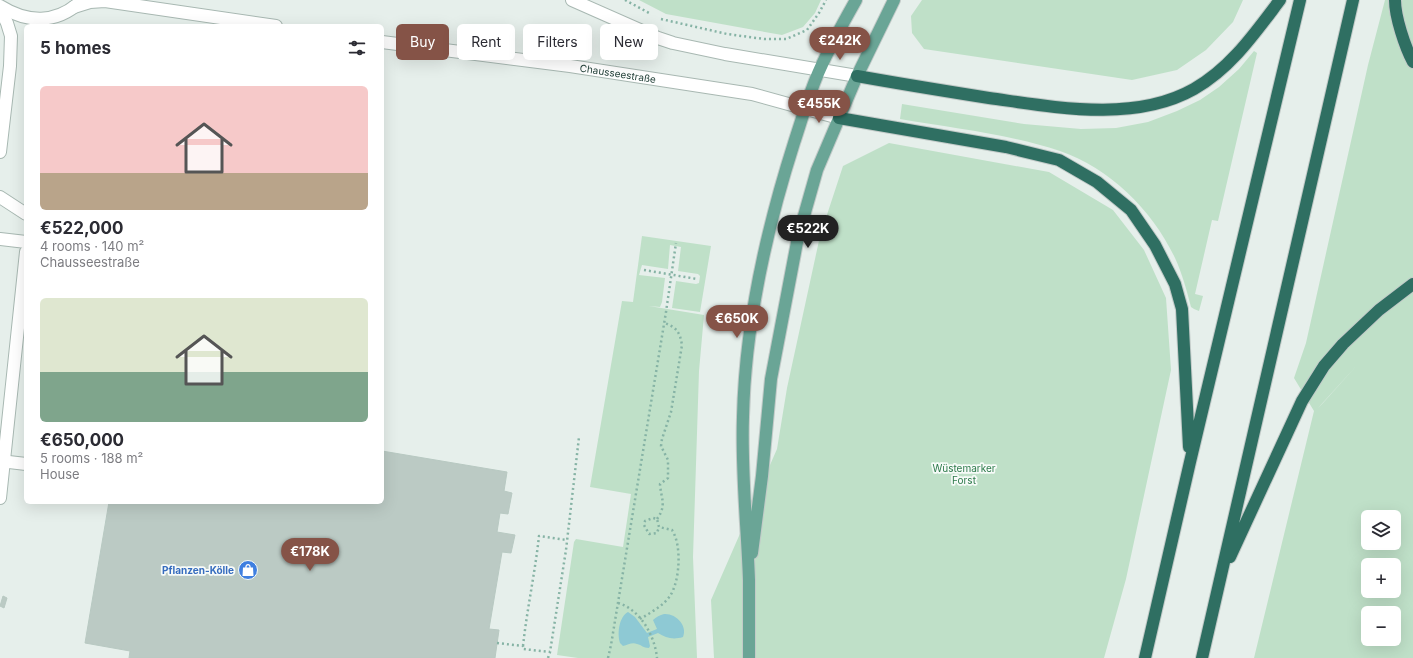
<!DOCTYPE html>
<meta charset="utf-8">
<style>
body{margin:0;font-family:Inter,sans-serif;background:#f7f7f7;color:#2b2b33;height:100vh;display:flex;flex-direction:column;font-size:15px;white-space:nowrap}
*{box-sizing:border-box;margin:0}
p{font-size:13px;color:#7c7c81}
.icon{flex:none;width:22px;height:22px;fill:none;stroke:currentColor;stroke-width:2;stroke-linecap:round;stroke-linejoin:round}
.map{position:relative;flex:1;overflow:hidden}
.details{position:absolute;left:24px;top:24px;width:360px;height:480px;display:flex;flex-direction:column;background:#fff;border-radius:6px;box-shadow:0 4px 16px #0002}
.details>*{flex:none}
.banner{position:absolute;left:396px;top:24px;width:380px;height:36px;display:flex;gap:8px}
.fabs{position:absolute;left:1361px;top:510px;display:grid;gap:8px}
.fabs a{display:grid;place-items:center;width:40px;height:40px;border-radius:6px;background:#fff;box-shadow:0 4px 16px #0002;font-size:20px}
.price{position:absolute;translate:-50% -34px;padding:0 9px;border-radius:14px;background:#855347;color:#fff;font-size:13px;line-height:26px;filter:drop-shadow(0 1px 2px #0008)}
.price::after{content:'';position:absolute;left:50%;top:24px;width:12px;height:9px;margin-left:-6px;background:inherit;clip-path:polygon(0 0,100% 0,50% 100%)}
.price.selected{background:#222;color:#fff}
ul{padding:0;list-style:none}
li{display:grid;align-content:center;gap:8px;height:212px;padding:0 16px}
li span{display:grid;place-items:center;height:124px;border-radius:6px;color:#555}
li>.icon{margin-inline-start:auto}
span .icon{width:72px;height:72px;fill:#fffc;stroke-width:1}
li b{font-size:17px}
h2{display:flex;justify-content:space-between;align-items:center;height:48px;padding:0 16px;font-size:17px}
.chip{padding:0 14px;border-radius:6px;background:#fff;box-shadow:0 4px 16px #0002;font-size:14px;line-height:36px}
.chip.selected{background:#855347;color:#fff}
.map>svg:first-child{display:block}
.green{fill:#bfe0c8;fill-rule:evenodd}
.water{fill:#8ec9d4}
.building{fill:#bbcac4;stroke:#b8c9c2}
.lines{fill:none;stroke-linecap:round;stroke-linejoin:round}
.minor-casing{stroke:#a8b8b2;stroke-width:14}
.major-casing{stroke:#c2cac8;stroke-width:14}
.highway-casing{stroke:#c2cac8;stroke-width:14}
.path{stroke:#86b3a5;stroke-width:2.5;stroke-dasharray:2 3;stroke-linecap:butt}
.minor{stroke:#fff;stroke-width:12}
.major{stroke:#6aa596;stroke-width:12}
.highway{stroke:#2f6f62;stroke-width:12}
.labels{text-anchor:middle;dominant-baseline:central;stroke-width:3.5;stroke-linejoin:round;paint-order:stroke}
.street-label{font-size:10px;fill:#24423a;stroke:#f7fbf9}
.park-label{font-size:10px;fill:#2d7a4b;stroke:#f7fbf9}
.shop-label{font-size:10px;font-weight:bold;fill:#366cbe;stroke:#f7fbf9;text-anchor:end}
</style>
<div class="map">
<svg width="1413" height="658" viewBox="0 0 1413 658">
<rect width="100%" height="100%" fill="#e6efeb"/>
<path class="green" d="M639,0h182l-6,13 -12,14 -21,8 -116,-21z
M922,0h321l-10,22 -27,28 -29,20 -45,10 -208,-31 -12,-16 -1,-17z
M1385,0h28v658h-159l60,-247 -20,-33 12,-35 62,-278zM1358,364l-35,39 -5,5zM1368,517h26v26h-26zM1368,565h26v26h-26zM1368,613h26v26h-26z
M1254,51l3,2 -39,168 -6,-1 -17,74 8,2 -4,15 -5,-2 -3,-2c-4,-16 -9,-34 -16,-49 -22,-47 -65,-90 -115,-107 -52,-17 -107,-23 -160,-32l2,-15 122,20 57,5 35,-1 32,-6 29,-11 23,-11 19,-13 20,-18z
M889,143l160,29 64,38 31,40 22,48 5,72 -45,209 -22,79h-390l-3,-58 66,-151 10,-61 33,-152 23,-70z
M642,236l69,10 -11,66 -28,-4 4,-27 20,3 3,-1 1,-7 -2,-2 -20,-3 3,-24 -11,-2 -2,24 -26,-4 -3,10 26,3 -3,24 -2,5 -11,-1 55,9 -5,56 -6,186 4,101h-119l-21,-3 17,-113 2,-3 47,8 8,-53 -41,-7 32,-186 11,1z"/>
<path class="water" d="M628,612l7,5 12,16 10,-4 -4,-9c3,-3 7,-5 11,-6 12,-1 24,12 19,23 -10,3 -17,1 -25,-4l-10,4 2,9 -1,2c-6,0 -7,-3 -12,-4 -5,-2 -9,1 -14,2l-3,-3c-3,-10 -1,-26 8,-31z"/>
<path class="building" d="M382,451l125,21 -3,19 8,2 -4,21 -8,-1 -3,19 18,3 -4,18 -9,-1 -13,77 10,1 -4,28h-366l1,-7 -45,-8 24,-141h273z
M3,596l4,2 -3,10 -4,-2z"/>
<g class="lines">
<defs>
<g id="minor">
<path d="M572,0l86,38 15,5 52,11 132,22"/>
<path d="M0,6c27,17 56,18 80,-4"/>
<path d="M74,7l16,-5 15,-1 171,25"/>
<path d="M0,8l7,15 4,13 -1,30 -10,86"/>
<path id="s1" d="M382,42l188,24 182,28 87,24"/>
<path d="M0,197l26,17"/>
<path d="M0,239l26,3"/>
<path d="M0,461l26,3"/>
<path d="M0,498l26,-246"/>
</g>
<path id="major" d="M752,553l10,-77 9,-97 27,-142 19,-67 40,-94 37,-76
M749,658c0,-26 0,-52 0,-78 -2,-55 -8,-109 -6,-163 2,-92 23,-186 51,-274 8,-24 15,-50 26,-74 10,-23 23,-46 36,-69"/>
<path id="highway" d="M1395,0c0,17 10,47 18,62
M857,76c44,8 88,15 132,22 65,9 145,25 205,-9 37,-21 61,-56 86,-89
M839,118l167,29 53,13 38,22 34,28 24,35 20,39 7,25 7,138
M1230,557l72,-156 22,-35 19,-22 36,-34 34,-26
M1145,658l45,-196 110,-462
M1202,658l151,-658"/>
</defs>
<use href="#minor" class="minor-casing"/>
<use href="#major" class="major-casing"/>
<use href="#highway" class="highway-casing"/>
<path class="path" d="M625,0l26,14
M661,19l66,15 37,5h22l21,-9 12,-17 7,-13
M644,270l53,9
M657,519c10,-14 4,-20 3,-35l8,-6v-18l-7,-14 1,-7 9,-27 11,-67c-2,-12 -5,-18 -18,-22
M618,603c22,6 37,33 39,55
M640,619c10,-6 23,-13 30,-23 10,-15 12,-51 2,-66l-13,-3 -2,-8 -4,-1 -8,3 -1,4 5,9 8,-1 2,-6
M497,643l26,3v3l27,3 16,-102 13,-113
M523,646c4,-37 12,-73 16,-110l28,4
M548,658l2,-6
M608,658l3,-13 55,-333 10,-69"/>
<use href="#minor" class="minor"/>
<use href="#major" class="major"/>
<use href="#highway" class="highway"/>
</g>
<defs>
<symbol id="shop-disc" viewBox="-11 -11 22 22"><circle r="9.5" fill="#3f7fe0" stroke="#f7fbf9"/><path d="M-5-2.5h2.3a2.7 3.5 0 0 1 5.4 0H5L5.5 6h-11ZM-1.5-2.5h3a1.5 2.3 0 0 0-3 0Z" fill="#fff"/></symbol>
</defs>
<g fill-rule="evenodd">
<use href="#shop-disc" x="237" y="559" width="22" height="22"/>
</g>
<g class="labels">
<g class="street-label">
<text stroke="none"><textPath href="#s1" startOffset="238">Chausseestraße</textPath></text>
</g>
<g class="park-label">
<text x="964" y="468">Wüstemarker<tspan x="964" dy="12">Forst</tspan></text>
</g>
<g class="shop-label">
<text x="234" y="570">Pflanzen-Kölle</text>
</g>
</g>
</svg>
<div class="fabs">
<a><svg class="icon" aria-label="layers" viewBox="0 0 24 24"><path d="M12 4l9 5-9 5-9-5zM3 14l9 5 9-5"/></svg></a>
<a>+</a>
<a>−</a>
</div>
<b class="price" style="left:840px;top:61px">€242K</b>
<b class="price" style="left:819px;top:124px">€455K</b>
<b class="price selected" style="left:808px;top:249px">€522K</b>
<b class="price" style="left:737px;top:339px">€650K</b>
<b class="price" style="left:310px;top:572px">€178K</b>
<div class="banner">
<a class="chip selected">Buy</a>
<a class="chip">Rent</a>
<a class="chip">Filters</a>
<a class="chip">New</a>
</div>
<section class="details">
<h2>5 homes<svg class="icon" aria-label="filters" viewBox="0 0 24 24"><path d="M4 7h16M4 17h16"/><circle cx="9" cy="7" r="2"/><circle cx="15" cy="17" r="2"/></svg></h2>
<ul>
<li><span style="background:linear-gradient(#f6c9c9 70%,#b9a48a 0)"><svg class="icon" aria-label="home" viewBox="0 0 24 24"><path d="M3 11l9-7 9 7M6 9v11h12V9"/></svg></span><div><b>€522,000</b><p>4 rooms · 140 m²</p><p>Chausseestraße</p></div></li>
<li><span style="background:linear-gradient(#dfe7d0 60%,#7fa58c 0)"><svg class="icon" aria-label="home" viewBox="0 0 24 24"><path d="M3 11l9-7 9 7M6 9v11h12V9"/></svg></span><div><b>€650,000</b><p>5 rooms · 188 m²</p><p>House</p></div></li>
</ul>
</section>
</div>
